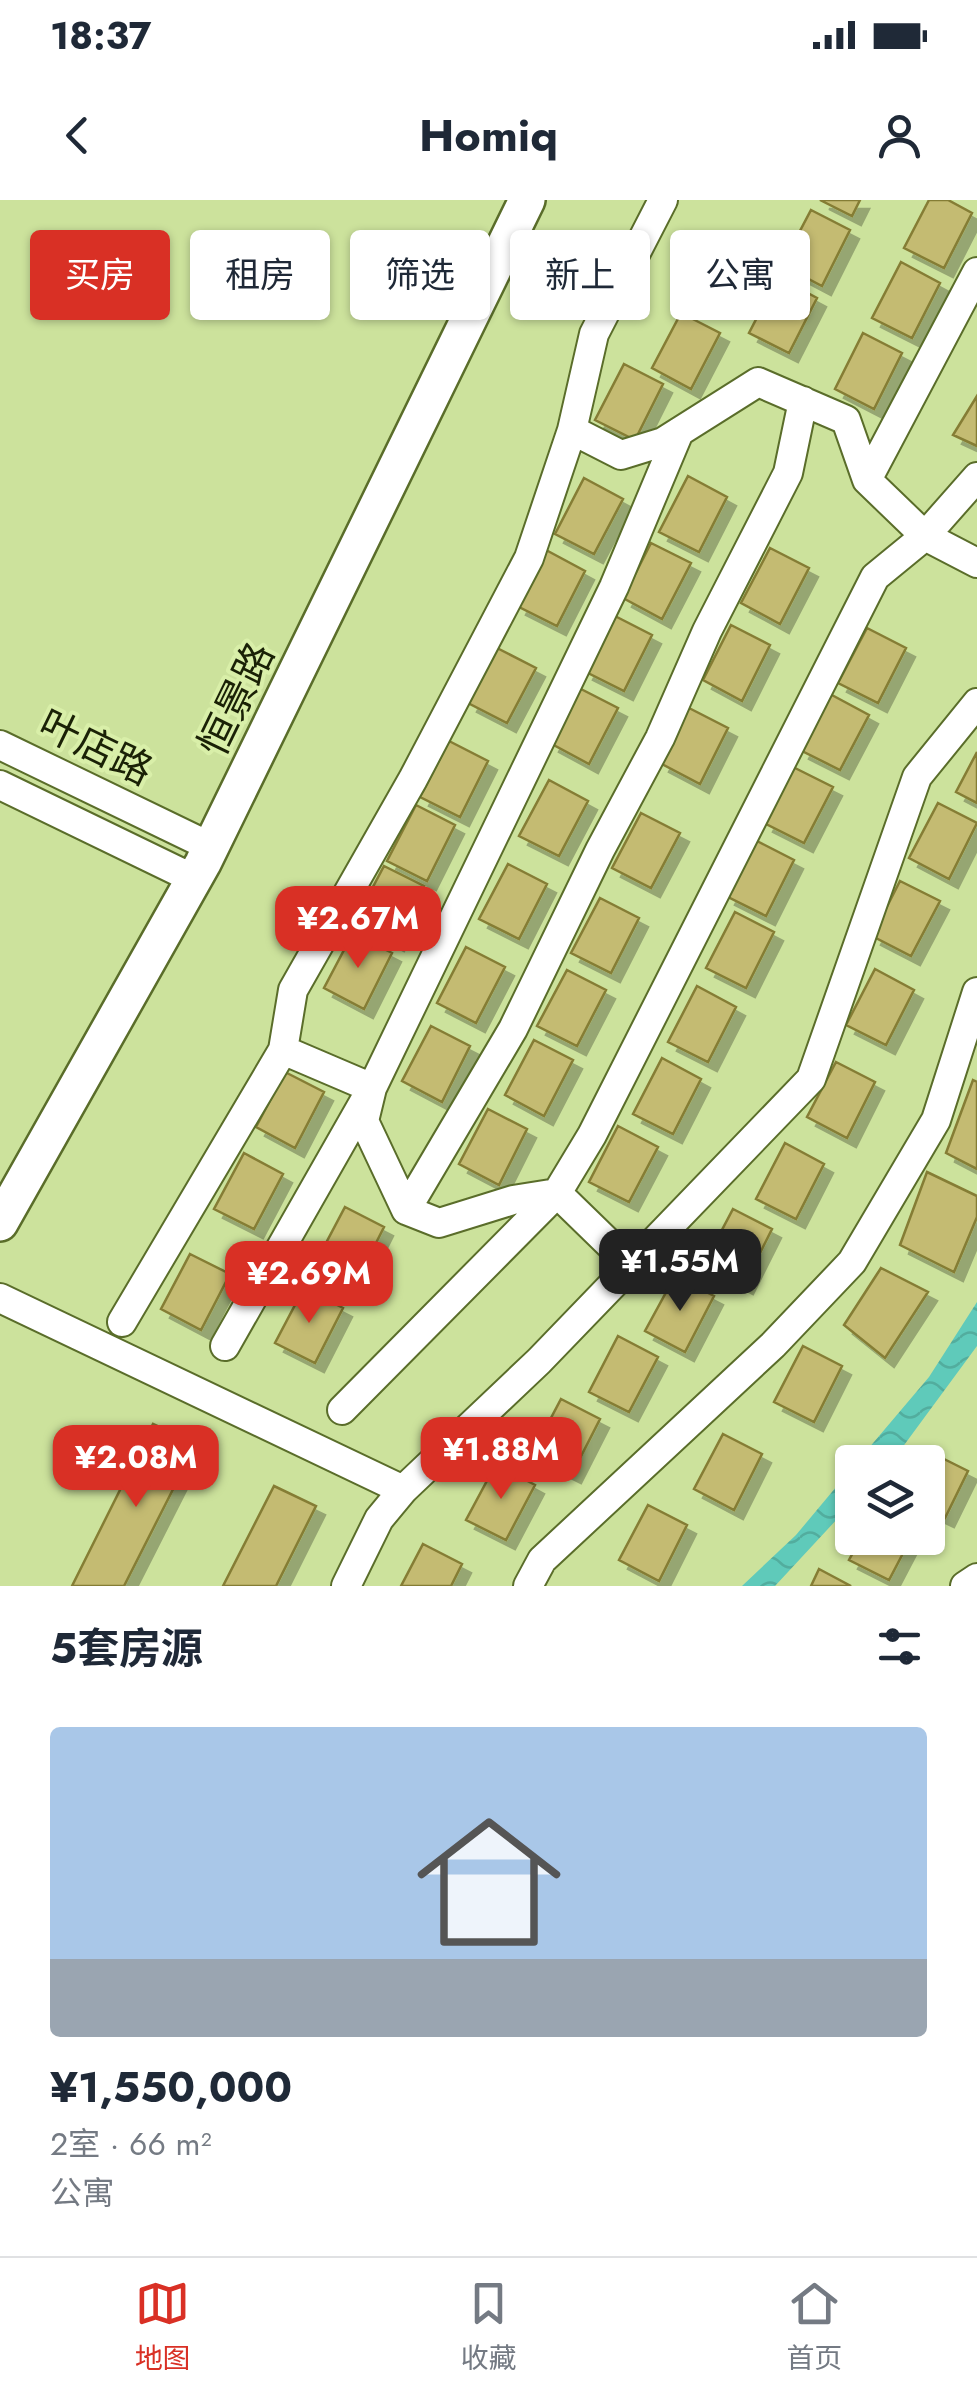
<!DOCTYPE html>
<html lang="zh">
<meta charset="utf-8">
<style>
body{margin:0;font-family:Jost,"Noto Sans SC",sans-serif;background:#f6f6f7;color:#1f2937;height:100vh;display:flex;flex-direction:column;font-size:38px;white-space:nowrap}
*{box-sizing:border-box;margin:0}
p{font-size:32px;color:#747a83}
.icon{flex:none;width:55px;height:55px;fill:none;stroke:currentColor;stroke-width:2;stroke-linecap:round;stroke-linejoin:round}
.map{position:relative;height:1386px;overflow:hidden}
.sheet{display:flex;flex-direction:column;background:#fff;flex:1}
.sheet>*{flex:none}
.banner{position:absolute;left:30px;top:30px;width:918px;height:90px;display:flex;gap:20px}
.controls{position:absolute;left:835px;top:1245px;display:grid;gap:20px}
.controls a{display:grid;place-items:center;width:110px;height:110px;border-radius:10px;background:#fff;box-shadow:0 2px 8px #0004;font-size:50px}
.price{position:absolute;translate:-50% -85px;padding:0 22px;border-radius:20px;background:#d93025;color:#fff;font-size:32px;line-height:65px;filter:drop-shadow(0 2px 5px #0008)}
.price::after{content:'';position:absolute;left:50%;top:60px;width:30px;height:22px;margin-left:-15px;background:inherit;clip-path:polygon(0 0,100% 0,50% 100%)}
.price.current{background:#222;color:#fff}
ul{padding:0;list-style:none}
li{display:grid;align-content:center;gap:20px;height:530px;padding:0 50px}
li+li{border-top:2px solid #e0e1e3}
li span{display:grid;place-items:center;height:310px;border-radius:10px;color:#555}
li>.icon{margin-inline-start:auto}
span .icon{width:180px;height:180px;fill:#fffc;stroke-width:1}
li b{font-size:42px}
h2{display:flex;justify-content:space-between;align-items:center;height:120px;padding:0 50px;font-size:42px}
.pill{padding:0 35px;border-radius:10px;background:#fff;box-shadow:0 2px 8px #0004;font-size:35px;line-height:90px}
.pill.current{background:#d93025;color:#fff}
.status{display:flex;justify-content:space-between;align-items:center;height:70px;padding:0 50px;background:#fff;direction:ltr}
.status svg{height:28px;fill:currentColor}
header{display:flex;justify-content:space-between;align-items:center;height:130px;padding:0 50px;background:#fff;font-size:45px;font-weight:700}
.tab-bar{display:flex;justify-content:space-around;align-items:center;height:140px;border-top:2px solid #e0e1e3;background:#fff;font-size:28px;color:#747a83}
.tab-bar a{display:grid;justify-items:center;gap:5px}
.tab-bar .current{color:#d93025}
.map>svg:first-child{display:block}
.water{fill:url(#water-waves)}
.building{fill:#c4bb72;stroke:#857d34;stroke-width:2.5;filter:url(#shadow)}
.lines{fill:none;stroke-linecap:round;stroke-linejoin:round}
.minor-casing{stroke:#5a6d2a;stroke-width:32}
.tertiary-casing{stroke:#5a6d2a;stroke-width:40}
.minor{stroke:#fff;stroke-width:28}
.tertiary{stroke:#fff;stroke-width:35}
.labels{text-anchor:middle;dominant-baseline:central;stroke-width:8;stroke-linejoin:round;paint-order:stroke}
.street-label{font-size:40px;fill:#1a2106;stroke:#d9efa9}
</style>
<div class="status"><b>18:37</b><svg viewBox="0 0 49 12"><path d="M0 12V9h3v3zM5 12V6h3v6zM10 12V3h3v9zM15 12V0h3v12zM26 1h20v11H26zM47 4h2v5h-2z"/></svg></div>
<header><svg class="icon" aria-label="back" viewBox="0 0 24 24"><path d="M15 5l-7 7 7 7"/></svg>Homiq<svg class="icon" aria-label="person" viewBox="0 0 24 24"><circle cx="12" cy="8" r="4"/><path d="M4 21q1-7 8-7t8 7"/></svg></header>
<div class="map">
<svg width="977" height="1386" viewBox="0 0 977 1386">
<defs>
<pattern id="water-waves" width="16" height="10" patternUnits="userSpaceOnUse" patternTransform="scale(2.5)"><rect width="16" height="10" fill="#5fcaba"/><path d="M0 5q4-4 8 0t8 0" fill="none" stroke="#52ad9e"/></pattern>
<filter id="shadow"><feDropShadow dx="9" dy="9" stdDeviation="0" flood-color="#0004"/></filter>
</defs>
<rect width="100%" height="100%" fill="#cce29c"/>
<path class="water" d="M977,1102v44l-78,106 -9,10h-33l72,-85z
M852,1268v35l-77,83h-33l54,-51z"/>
<path class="building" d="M820,0h40l-8,16z
M929,0h19l24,13 -28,55 -40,-20z
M811,10l39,20 -28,56 -40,-21z
M901,62l39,21 -28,55 -40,-20z
M778,77l39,21 -28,55 -40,-20z
M681,113l39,20 -29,56 -39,-21z
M863,133l39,20 -28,56 -39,-20z
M624,164l39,20 -28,56 -40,-20z
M977,196v50l-24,-11z
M688,276l39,21 -28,55 -40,-20z
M584,278l39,21 -29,55 -39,-20z
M651,343l40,20 -29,56 -39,-21z
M770,348l39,20 -29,56 -39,-21z
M546,350l39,21 -28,55 -40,-20z
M613,415l39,20 -28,56 -40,-20z
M731,425l39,20 -28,56 -39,-21z
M867,428l39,20 -28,55 -40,-20z
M497,448l39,20 -29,55 -39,-20z
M579,488l39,20 -29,56 -39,-21z
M830,494l39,21 -29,55 -40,-20z
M689,508l39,20 -28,56 -40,-21z
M449,541l39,20 -28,56 -40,-20z
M977,552v51l-21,-11z
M793,567l40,20 -29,56 -40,-20z
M549,580l39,21 -29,55 -40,-20z
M938,603l39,20 -28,56 -40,-21z
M416,605l39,20 -28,56 -40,-20z
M641,613l39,20 -29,55 -39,-20z
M755,640l39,20 -28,56 -40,-20z
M508,664l39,20 -28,55 -40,-20z
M384,666l40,20 -29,56 -40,-21z
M900,681l40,20 -29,55 -39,-20z
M600,698l39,20 -28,55 -40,-20z
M735,712l39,20 -28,56 -40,-20z
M353,733l39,20 -28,56 -40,-21z
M466,747l39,20 -29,56 -39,-20z
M875,769l39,21 -28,55 -40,-20z
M567,770l39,20 -29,56 -40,-20z
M697,786l39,21 -28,55 -40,-20z
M431,826l39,20 -28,56 -40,-21z
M534,840l39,20 -29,56 -39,-21z
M662,858l39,21 -28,55 -40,-20z
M836,862l39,20 -28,56 -40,-21z
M285,872l39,20 -29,56 -39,-21z
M973,880l4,2v87l-31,-16z
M488,909l39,20 -28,56 -40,-21z
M618,926l40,21 -29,55 -40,-20z
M785,943l39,21 -28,55 -40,-20z
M244,953l39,21 -29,55 -40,-20z
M927,972l50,24v21l-23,55 -54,-27z
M345,1007l39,20 -28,56 -40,-21z
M733,1009l39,20 -28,56 -40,-21z
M190,1054l40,20 -29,56 -40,-21z
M881,1068l47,24 -43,66 -41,-33z
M675,1076l39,20 -29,56 -40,-21z
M304,1088l39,20 -28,55 -40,-20z
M618,1136l40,21 -29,55 -40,-20z
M803,1146l39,20 -28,56 -40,-20z
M561,1199l39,20 -28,55 -40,-20z
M153,1224l43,20 -72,142h-52z
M723,1234l39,20 -28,56 -40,-21z
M926,1250l42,21 -23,47 -17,-8v-48h-8z
M496,1264l39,21 -29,55 -40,-20z
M274,1286l42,20 -40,80h-53z
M648,1305l39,20 -28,56 -40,-21z
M861,1338h50l-22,42 -40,-20z
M423,1344l39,20 -11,22h-50z
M819,1369l32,17h-40z"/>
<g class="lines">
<defs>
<path id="minor" d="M803,201l-15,72 -81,158 -47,107 -60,112 -87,179 -107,181 33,13 74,-23 44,-7 35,-58 283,-558 50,-41 52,-59
M572,230l49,25 42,-13 95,-60 88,38 21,60 58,56 52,27
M867,280l110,-208
M0,545l211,102
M0,585l194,94
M406,1010l-42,-89 8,-33 242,-501 65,-155
M0,1098l403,192
M122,1122l161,-272
M225,1146l147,-258 -89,-38 10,-60 120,-211 116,-221 43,-128 22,-96 69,-134
M342,1210l215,-217 74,72
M346,1386l33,-67 24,-29 136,-129 272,-282 106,-302 60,-74
M528,1386l14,-26 231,-215 79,-83 84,-142 41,-128
M965,1386l12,-8"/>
<path id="tertiary" d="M0,1023l203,-360 324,-663"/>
</defs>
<use href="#minor" class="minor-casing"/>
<use href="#tertiary" class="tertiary-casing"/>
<use href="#minor" class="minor"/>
<use href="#tertiary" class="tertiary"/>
</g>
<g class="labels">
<g class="street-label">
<text transform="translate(236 499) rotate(-64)">恒景路</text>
<text transform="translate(96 547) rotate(26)">叶店路</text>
</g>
</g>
</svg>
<div class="controls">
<a><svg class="icon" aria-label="layers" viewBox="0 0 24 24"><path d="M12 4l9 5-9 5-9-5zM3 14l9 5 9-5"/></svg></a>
</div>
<b class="price" style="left:358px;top:771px">¥2.67M</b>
<b class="price current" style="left:680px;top:1114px">¥1.55M</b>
<b class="price" style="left:309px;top:1126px">¥2.69M</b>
<b class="price" style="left:501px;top:1302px">¥1.88M</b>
<b class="price" style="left:136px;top:1310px">¥2.08M</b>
<div class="banner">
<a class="pill current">买房</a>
<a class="pill">租房</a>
<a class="pill">筛选</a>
<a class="pill">新上</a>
<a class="pill">公寓</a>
</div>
</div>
<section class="sheet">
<h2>5套房源<svg class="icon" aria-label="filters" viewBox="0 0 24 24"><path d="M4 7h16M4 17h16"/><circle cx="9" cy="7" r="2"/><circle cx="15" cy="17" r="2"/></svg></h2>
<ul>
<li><span style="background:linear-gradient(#a9c7e8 75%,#9aa5b1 0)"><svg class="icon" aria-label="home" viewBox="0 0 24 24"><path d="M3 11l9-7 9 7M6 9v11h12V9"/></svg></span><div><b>¥1,550,000</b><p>2室 · 66 m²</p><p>公寓</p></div></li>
</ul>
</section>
<nav class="tab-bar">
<a class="current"><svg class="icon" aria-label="map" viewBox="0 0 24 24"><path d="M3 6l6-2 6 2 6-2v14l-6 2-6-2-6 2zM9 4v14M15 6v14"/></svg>地图</a>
<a><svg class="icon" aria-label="saved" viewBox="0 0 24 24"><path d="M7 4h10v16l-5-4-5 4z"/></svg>收藏</a>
<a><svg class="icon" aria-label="home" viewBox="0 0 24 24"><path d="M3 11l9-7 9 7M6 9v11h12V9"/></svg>首页</a>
</nav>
